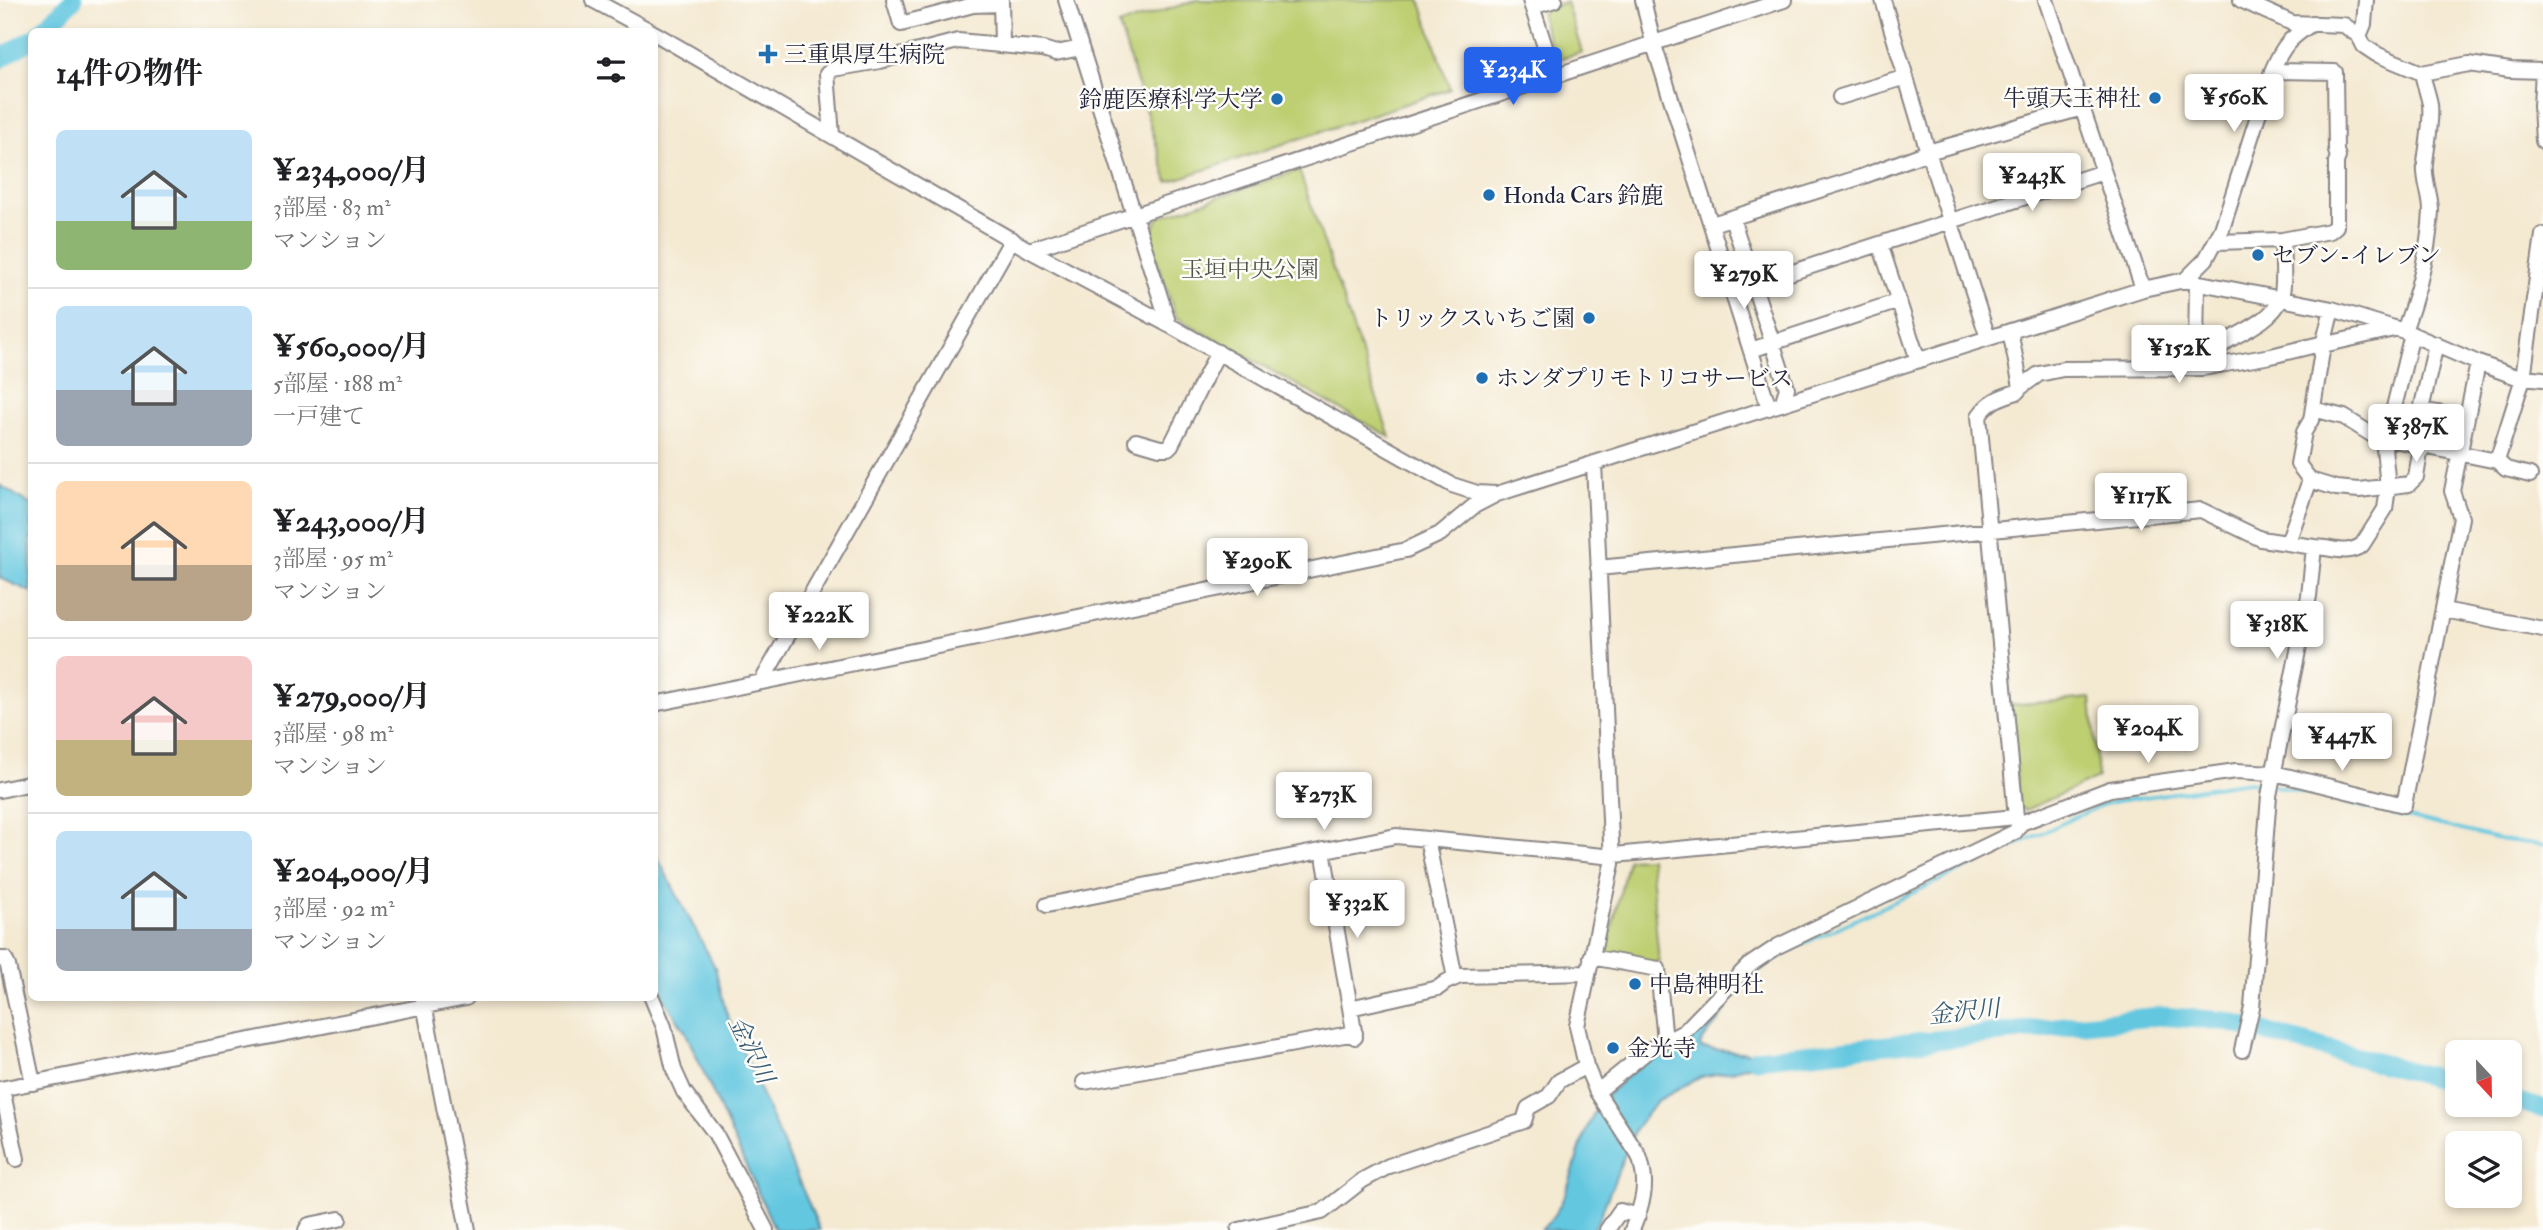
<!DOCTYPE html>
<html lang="ja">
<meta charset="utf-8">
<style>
body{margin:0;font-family:"IM FELL Double Pica","Noto Serif JP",serif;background:#f6f6f6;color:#202124;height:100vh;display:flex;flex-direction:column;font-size:26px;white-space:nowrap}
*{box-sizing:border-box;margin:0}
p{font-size:23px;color:#757577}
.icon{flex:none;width:38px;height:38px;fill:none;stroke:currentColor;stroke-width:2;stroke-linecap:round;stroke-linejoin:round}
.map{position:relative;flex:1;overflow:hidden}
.panel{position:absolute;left:28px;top:28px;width:630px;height:973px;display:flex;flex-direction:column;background:#fff;border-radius:10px;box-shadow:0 4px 10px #0003}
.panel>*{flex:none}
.needle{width:46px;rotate:158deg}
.buttons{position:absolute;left:2445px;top:1040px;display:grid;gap:14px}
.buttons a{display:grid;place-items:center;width:77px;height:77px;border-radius:10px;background:#fff;box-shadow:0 4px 10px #0003;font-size:35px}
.price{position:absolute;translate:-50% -60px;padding:0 16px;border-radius:7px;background:#fff;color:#222;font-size:23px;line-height:46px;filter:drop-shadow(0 2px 4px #0008)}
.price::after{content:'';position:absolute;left:50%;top:42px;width:21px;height:16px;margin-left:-10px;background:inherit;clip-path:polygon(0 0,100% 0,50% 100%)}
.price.on{background:#2563eb;color:#fff}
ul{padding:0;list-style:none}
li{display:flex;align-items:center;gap:21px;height:175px;padding:0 28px}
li+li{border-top:2px solid #e0e0e0}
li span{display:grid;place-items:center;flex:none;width:196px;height:140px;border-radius:10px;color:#555}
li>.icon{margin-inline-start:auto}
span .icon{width:84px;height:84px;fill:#fffc;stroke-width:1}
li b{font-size:30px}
h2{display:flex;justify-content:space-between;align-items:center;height:84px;padding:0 28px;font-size:30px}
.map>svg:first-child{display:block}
.green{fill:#becf72;stroke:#707856;stroke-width:2}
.water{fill:#63c7e0;stroke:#42748e;stroke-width:2}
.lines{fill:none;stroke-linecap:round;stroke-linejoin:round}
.stream{stroke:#63c7e0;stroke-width:3.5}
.river{stroke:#63c7e0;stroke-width:19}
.minor-casing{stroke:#8b8686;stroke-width:18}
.minor{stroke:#fff;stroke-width:14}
.poi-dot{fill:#1f6fb2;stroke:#fdfcf7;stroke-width:2.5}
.labels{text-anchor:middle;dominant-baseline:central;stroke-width:5;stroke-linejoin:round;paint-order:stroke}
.poi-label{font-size:23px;fill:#22223b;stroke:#fdfcf7;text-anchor:start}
.park-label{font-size:23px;fill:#51564c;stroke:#fdfcf7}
.water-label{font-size:24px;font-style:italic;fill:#395c75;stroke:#fdfcf7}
</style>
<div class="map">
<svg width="2543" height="1230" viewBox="0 0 2543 1230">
<rect width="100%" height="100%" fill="#fdfcf7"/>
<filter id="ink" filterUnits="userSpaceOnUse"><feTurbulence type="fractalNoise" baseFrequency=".0143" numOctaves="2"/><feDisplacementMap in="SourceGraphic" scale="14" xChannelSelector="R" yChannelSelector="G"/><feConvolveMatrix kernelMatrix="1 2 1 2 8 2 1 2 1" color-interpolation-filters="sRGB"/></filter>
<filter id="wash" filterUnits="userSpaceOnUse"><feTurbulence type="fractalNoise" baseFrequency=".00686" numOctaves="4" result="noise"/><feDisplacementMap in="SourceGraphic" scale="28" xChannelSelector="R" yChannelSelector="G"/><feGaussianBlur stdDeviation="1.57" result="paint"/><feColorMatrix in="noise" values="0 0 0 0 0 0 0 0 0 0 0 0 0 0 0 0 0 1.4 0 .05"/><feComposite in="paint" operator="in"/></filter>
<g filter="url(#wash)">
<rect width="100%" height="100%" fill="#f4e9d1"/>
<path class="green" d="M1197,0h223l30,89 -282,93 -49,-157z
M1566,2l16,50 -23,7 -5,-2 -13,-42 4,-6z
M1299,170l91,267 -214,-120 -27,-81 10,-19z
M2091,698l7,80 -72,32 -7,-2 -9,-103z
M1650,858l9,104 -14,1 -40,-5 23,-99z"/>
<path class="water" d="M0,485l31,20v87l-31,-14z
M655,853l60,114 11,45 94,218h-45l-90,-199 -26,-40 -5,-14z
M1729,1005l-13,19 -16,20 1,4 78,8 -47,15 -31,6 -44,24 -22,28 -36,90 -7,11h-51c35,-32 32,-84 56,-122 23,-36 96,-75 132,-103z"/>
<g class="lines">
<path class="stream" d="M2275,786l228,54 40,5
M1710,1020l46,-48 34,-22 312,-145 16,-4 131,-19 19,3"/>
<path class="river" d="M41,32l32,-32
M0,59l32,-20
M1756,1059l404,-43 64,5 233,63
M2510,1099l33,10"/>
</g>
</g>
<g filter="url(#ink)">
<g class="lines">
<defs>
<path id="minor" d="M593,0l59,32
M894,0l7,24 72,-19 28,-1
M1001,0l1,44
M1066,0l103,325
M1530,0l24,75
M1643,0l10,42 116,366
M1883,0l45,152 60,186
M2046,0l97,289
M2241,0l51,23 52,2 15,11 5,10 12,8 46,19 47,-9 41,6 33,1 -2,35 2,35
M1532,7l23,-7
M654,33l375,217 140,75 283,160 25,8 19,1
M2359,36l5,-12 2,-24
M1840,97l66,-20
M832,135l-5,-61 6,-5 47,-8 78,-20 85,8 13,4 25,-5
M1732,218l55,170 -5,16
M1712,224l149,-47 67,-25 154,-44
M2216,242l66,-2 48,-9 6,-5v-64l2,-5 -2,-6 -1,-79 -63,-1
M1880,244l38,116
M1029,250l755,-250
M2185,280l21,-21 16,-30 50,-158c11,-26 18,-33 41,-48
M2197,282l-1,70 7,8v8
M1734,291l369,-119
M2010,331l11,56
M2404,331c14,-38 25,-80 27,-120 0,-16 -8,-32 -6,-48 2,-19 7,-40 5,-59 -2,-10 -6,-21 -8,-31
M2436,344l-15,66 45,8
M2323,345l71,-16
M1751,350l148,-49
M2203,360c11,-4 17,-14 26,-20 17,-10 43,-21 51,-40 6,-12 2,-46 2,-60
M2313,409l31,8 30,19 123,25 9,8 24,6
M1136,441l24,7h8l3,-3 47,-93
M2497,461l26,-83 20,-143
M1594,463l18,401 -35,162 9,40 11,26 42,64c10,28 4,47 -7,74
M2310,480l26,8 23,2 50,-6 7,-7 5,-30
M2288,542l22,-62 -12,-16 6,-32 7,-12 12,-75 9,-36
M2314,547c18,0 32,9 48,-2l23,-36 3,-22 -4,-39 28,-114
M1598,568l603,-58 60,29 53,8 -5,49 -40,200 -17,211 -10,43
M2443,610l100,19
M762,681l250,-442
M654,704l752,-154 34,-16 34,-28 23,-12 646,-205 42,-9 147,29 72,22 74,32 36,13 29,3
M0,790l32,-7
M2016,817l-37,-401c10,-15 21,-19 38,-24l4,-5 18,-13 24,-5 140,-1 68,-12 53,-13
M1427,839l28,139
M1323,850l32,187
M1047,905l349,-69 208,20 412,-39 5,6 89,-34 126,-18 38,2 130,32 57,-287 -9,-27 26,-128
M1591,957l67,12 7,72
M0,959h5l3,7 25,117
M652,998l12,29 10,43 10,22 31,41 51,97
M423,999l45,231
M1350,1008l88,-20 8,-6 14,-6 127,-3
M1084,1082l271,-49
M0,1089l466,-91
M2,1089l15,70
M1597,1092l53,-43 34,-17 64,-66 30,-20 237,-114 6,-9
M306,1230l3,-5 30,-6
M1239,1230l83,-18 41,-32 26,-14 135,-45 4,-13 21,-12 10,-15 27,-15
M1607,1230l13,-19 18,5"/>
</defs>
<use href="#minor" class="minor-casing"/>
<use href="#minor" class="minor"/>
</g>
</g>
<g class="poi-dot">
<path d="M764.5 43.5h7v7h7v7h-7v7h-7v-7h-7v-7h7z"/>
<circle cx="2155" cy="98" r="7"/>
<circle cx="1277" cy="99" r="7"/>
<circle cx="1489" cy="195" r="7"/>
<circle cx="2258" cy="255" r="7"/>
<circle cx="1589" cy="318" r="7"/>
<circle cx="1482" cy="378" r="7"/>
<circle cx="1635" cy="984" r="7"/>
<circle cx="1613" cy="1048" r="7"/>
</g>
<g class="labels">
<g class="poi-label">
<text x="784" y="54">三重県厚生病院</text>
<text x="2141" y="98" text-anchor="end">牛頭天王神社</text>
<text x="1263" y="99" text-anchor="end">鈴鹿医療科学大学</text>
<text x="1503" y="195">Honda Cars 鈴鹿</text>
<text x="2272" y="255">セブン-イレブン</text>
<text x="1575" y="318" text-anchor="end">トリックスいちご園</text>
<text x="1496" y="378">ホンダプリモトリコサービス</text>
<text x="1649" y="984">中島神明社</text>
<text x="1627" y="1048">金光寺</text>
</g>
<g class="park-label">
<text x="1250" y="269">玉垣中央公園</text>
</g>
<g class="water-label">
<text transform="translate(1964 1012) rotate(-6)">金沢川</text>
<text transform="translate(751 1050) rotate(64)">金沢川</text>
</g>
</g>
</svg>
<div class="buttons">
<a><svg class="needle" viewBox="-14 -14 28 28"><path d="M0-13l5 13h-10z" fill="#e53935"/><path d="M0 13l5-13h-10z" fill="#757577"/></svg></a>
<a><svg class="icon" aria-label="layers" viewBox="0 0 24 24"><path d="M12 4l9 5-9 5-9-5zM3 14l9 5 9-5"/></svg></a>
</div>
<b class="price on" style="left:1513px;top:107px">¥234K</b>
<b class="price" style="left:2234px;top:134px">¥560K</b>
<b class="price" style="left:2032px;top:213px">¥243K</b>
<b class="price" style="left:1744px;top:311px">¥279K</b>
<b class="price" style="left:2179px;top:385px">¥152K</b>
<b class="price" style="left:2416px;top:464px">¥387K</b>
<b class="price" style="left:2141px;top:533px">¥117K</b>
<b class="price" style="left:1257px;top:598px">¥290K</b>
<b class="price" style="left:819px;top:652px">¥222K</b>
<b class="price" style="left:2277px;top:661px">¥318K</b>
<b class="price" style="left:2148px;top:765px">¥204K</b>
<b class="price" style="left:2342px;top:773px">¥447K</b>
<b class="price" style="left:1324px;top:832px">¥273K</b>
<b class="price" style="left:1357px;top:940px">¥332K</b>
<section class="panel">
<h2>14件の物件<svg class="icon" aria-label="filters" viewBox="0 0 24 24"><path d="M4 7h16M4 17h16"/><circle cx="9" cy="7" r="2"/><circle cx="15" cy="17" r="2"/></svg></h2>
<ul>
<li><span style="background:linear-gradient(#bfe0f5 65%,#8fb573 0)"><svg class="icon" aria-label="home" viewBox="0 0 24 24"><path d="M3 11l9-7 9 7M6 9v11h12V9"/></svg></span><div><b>¥234,000/月</b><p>3部屋 · 83 m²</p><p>マンション</p></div></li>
<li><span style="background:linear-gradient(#bfe0f5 60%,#9aa5b1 0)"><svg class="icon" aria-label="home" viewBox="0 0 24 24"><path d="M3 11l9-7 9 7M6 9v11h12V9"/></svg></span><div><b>¥560,000/月</b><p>5部屋 · 188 m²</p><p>一戸建て</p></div></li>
<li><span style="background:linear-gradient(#ffd9b3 60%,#b9a48a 0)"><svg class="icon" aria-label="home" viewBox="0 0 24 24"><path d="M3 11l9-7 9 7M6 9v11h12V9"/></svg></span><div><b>¥243,000/月</b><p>3部屋 · 95 m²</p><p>マンション</p></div></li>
<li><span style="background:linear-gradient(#f6c9c9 60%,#c2b280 0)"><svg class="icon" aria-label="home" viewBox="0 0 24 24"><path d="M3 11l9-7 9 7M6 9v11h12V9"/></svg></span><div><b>¥279,000/月</b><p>3部屋 · 98 m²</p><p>マンション</p></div></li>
<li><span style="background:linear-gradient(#bfe0f5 70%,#9aa5b1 0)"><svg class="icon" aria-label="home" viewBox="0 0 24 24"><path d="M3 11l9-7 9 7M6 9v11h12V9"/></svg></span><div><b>¥204,000/月</b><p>3部屋 · 92 m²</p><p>マンション</p></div></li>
</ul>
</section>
</div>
